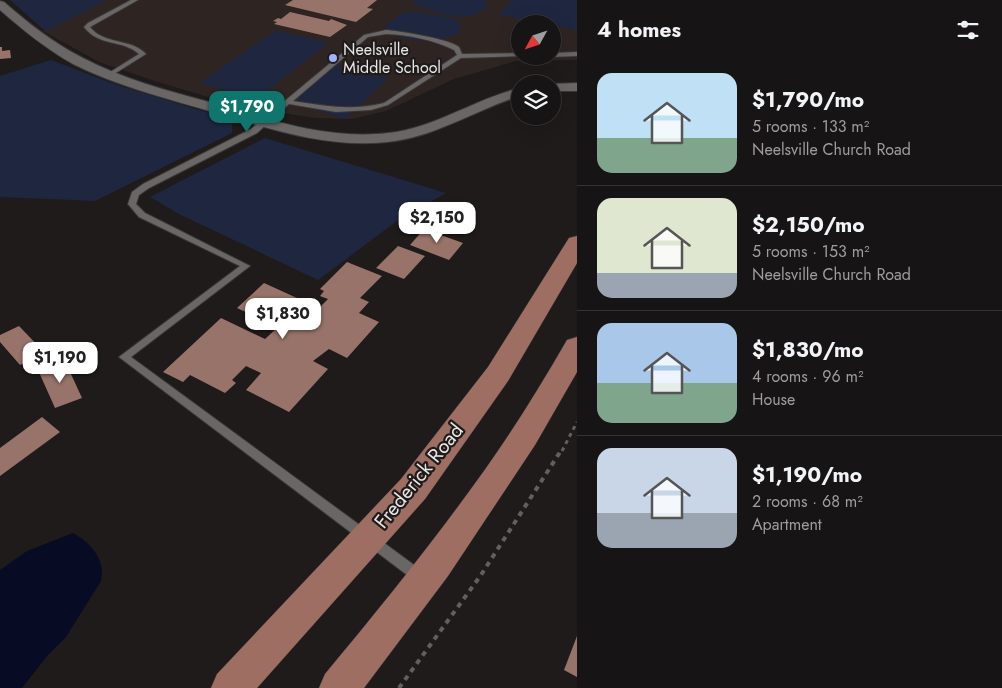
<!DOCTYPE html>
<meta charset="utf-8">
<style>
body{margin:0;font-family:Jost,sans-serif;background:#1f1d1d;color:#f1f3f6;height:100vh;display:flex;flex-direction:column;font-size:19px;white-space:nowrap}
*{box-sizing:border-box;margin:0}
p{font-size:16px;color:#9e9ea0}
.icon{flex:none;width:28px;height:28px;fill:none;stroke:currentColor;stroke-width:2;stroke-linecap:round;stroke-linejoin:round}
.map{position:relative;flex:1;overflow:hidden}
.details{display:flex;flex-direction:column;background:#161414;width:425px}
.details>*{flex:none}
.needle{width:32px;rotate:230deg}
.buttons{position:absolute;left:511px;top:15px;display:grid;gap:10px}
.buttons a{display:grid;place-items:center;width:50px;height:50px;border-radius:50%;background:#161414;box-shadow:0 5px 20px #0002,0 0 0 1px #353334;font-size:25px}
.price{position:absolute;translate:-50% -42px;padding:0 11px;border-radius:10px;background:#fff;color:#222;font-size:16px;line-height:32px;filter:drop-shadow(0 1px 2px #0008)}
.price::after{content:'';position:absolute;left:50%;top:30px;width:15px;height:11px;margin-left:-8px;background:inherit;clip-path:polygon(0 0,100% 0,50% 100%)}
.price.selected{background:#0f766e;color:#fff}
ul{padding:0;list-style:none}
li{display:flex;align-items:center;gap:15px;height:125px;padding:0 20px}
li+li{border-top:1px solid #353334}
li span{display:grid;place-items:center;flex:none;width:140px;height:100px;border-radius:15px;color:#555}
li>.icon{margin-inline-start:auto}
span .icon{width:60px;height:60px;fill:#fffc;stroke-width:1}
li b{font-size:21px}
h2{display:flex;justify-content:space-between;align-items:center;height:60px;padding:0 20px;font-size:21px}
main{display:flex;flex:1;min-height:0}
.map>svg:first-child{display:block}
.built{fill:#2e2523;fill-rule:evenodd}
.green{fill:#1f2640}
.water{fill:#070b23}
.building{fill:#987369}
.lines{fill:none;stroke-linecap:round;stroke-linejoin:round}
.lane-casing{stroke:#393737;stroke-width:2}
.street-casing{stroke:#393737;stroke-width:2}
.primary-casing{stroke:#393737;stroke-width:1}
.path-far1{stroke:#62605f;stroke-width:3;stroke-dasharray:4 4;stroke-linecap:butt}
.path{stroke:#62605f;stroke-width:4;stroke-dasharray:5 5;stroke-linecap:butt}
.lane{fill:#696665;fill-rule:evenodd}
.street{fill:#696665;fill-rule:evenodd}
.primary{fill:#9f6e62;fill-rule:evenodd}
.poi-dot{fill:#9eb3fd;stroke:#1e1b1a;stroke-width:2}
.labels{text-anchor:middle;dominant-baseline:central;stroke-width:4.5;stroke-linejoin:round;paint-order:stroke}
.far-poi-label{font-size:16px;fill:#e8e6e6;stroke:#1e1b1a;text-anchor:start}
.street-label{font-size:20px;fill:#e8e6e6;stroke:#1e1b1a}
</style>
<main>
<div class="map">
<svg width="577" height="688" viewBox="0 0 577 688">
<rect width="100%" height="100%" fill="#1e1b1a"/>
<path class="built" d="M107,0h470v60l-61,1 -62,18 -68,32 -34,8 -36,-1 -75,-11 -83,-25 -59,-20 -56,-31zM520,24h32v32h-32z"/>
<path class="green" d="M10,0h97l-62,31z
M415,0h71l1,7c-6,5 -14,9 -22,10 -12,1 -42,-8 -53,-15z
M512,0h65v30l-24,-5 -1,-1 -53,-9z
M414,11l41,8 5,6v7c-25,13 -53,12 -77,-3l18,-16z
M276,30l52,13 -71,56 -57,-16z
M51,60l66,25 115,35v13l-137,68 -95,-4v-121z
M337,65l52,13 -44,41 -54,-16z
M265,138l181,55 -49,28 -79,59 -139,-66 -29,-17z"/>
<path class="water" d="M73,533c18,10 33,27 28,48l-35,56 -18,18 -26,33h-22v-118l27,-19z"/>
<path class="building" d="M293,0h84l-10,8 6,1 -17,13 -71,-17z
M290,12l39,9 2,-2 16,6 -17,12 -56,-13 3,-2 -4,-1 5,-3 3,1z
M0,47h2v4l8,-1 1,8 -11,1z
M424,229l39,14 -14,17 -39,-15z
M398,246l27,10 -21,23 -28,-11z
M347,262l35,14 -22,22 9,4 -10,11 20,9 -32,36 -18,-9 -16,12 15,8 -39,43 -43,-22 15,-17 -15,-7 -14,14 4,3 -11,10 -35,-18 -7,7 -20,-10 58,-54 44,21 13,-12 -41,-19 27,-25 55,25 9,-9 -8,-3 4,-5 -4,-2z
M19,326l25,26 -24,13 -20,-23v-7z
M65,361l17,37 -27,10 -17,-38z
M42,417l18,15 -60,44v-28z
M577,636v41l-13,-7z"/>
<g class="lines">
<defs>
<path id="lane" d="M131,0h7l-48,27c14,18 41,11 56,27l-35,22h-4v-2l32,-20c-17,-15 -40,-7 -55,-27l4,-4z
M386,30c14,1 63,9 73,17 1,2 2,5 3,7l58,-1v3h2l-61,2 -73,47 -17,5 -35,2 -47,-8 -32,29 -108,55 -10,7 -3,9 9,9 105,53 -119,91 294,216 2,4 -2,4 -5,2 -5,-2 -296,-224 121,-91 -101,-49 -11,-13 4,-12 11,-8 108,-55 113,-94zM386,34c23,1 48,6 68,16l3,5 -73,48c-32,8 -59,3 -91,-2l75,-64z
M577,52v4l-25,1 -2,-1h2v-3z"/>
<path id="street" d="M0,1l4,1c24,21 48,40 77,55 41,22 87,34 132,46 57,17 114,37 175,30 47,-5 86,-34 132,-45v8c-45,14 -84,41 -132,46 -63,7 -123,-15 -182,-32 -45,-13 -91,-25 -133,-46 -27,-15 -50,-34 -73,-54z
M577,83v8h-25v-7h-3z"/>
<path id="primary" d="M577,236v27l-69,118 -83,118 -168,189h-46l6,-14 184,-195 87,-112 81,-129z
M577,337v35l-42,73 -87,131 -84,112h-45l6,-14c55,-66 109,-133 159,-203 30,-42 57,-86 83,-131z"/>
</defs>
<use href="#lane" class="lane-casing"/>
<use href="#street" class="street-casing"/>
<use href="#primary" class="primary-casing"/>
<path class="path-far1" d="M562,451l15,-29"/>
<path class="path" d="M399,688l82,-113 81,-126"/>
<use href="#lane" class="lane"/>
<use href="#street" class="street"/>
<use href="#primary" class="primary"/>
</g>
<circle class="poi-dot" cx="333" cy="58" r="5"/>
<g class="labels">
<g class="far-poi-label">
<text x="343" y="49">Neelsville<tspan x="343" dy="18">Middle School</tspan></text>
</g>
<g class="street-label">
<text transform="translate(419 476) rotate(-51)">Frederick Road</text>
</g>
</g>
</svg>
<div class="buttons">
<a><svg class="needle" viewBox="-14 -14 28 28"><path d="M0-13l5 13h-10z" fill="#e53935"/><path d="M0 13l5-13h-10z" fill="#9e9ea0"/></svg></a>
<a><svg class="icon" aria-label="layers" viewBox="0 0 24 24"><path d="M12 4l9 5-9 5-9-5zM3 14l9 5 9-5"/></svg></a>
</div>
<b class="price selected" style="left:247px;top:133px">$1,790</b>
<b class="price" style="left:437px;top:244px">$2,150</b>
<b class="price" style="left:283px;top:340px">$1,830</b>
<b class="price" style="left:60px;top:384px">$1,190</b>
</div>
<section class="details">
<h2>4 homes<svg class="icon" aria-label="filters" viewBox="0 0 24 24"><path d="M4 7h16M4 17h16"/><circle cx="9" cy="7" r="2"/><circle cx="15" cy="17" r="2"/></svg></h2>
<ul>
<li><span style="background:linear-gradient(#bfe0f5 65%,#7fa58c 0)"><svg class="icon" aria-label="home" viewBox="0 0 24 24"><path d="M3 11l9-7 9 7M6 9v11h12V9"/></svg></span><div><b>$1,790/mo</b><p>5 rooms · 133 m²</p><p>Neelsville Church Road</p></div></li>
<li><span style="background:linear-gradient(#dfe7d0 75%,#9aa5b1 0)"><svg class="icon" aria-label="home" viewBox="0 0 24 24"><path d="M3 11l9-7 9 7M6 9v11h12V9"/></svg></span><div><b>$2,150/mo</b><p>5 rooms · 153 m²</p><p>Neelsville Church Road</p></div></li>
<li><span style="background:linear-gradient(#a9c7e8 60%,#7fa58c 0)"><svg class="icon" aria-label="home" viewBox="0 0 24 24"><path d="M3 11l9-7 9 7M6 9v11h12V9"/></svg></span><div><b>$1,830/mo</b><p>4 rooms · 96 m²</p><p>House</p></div></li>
<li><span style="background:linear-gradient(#c9d6e8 65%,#9aa5b1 0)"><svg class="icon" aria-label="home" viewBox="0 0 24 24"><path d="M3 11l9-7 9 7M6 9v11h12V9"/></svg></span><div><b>$1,190/mo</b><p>2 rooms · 68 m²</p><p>Apartment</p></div></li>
</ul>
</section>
</main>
